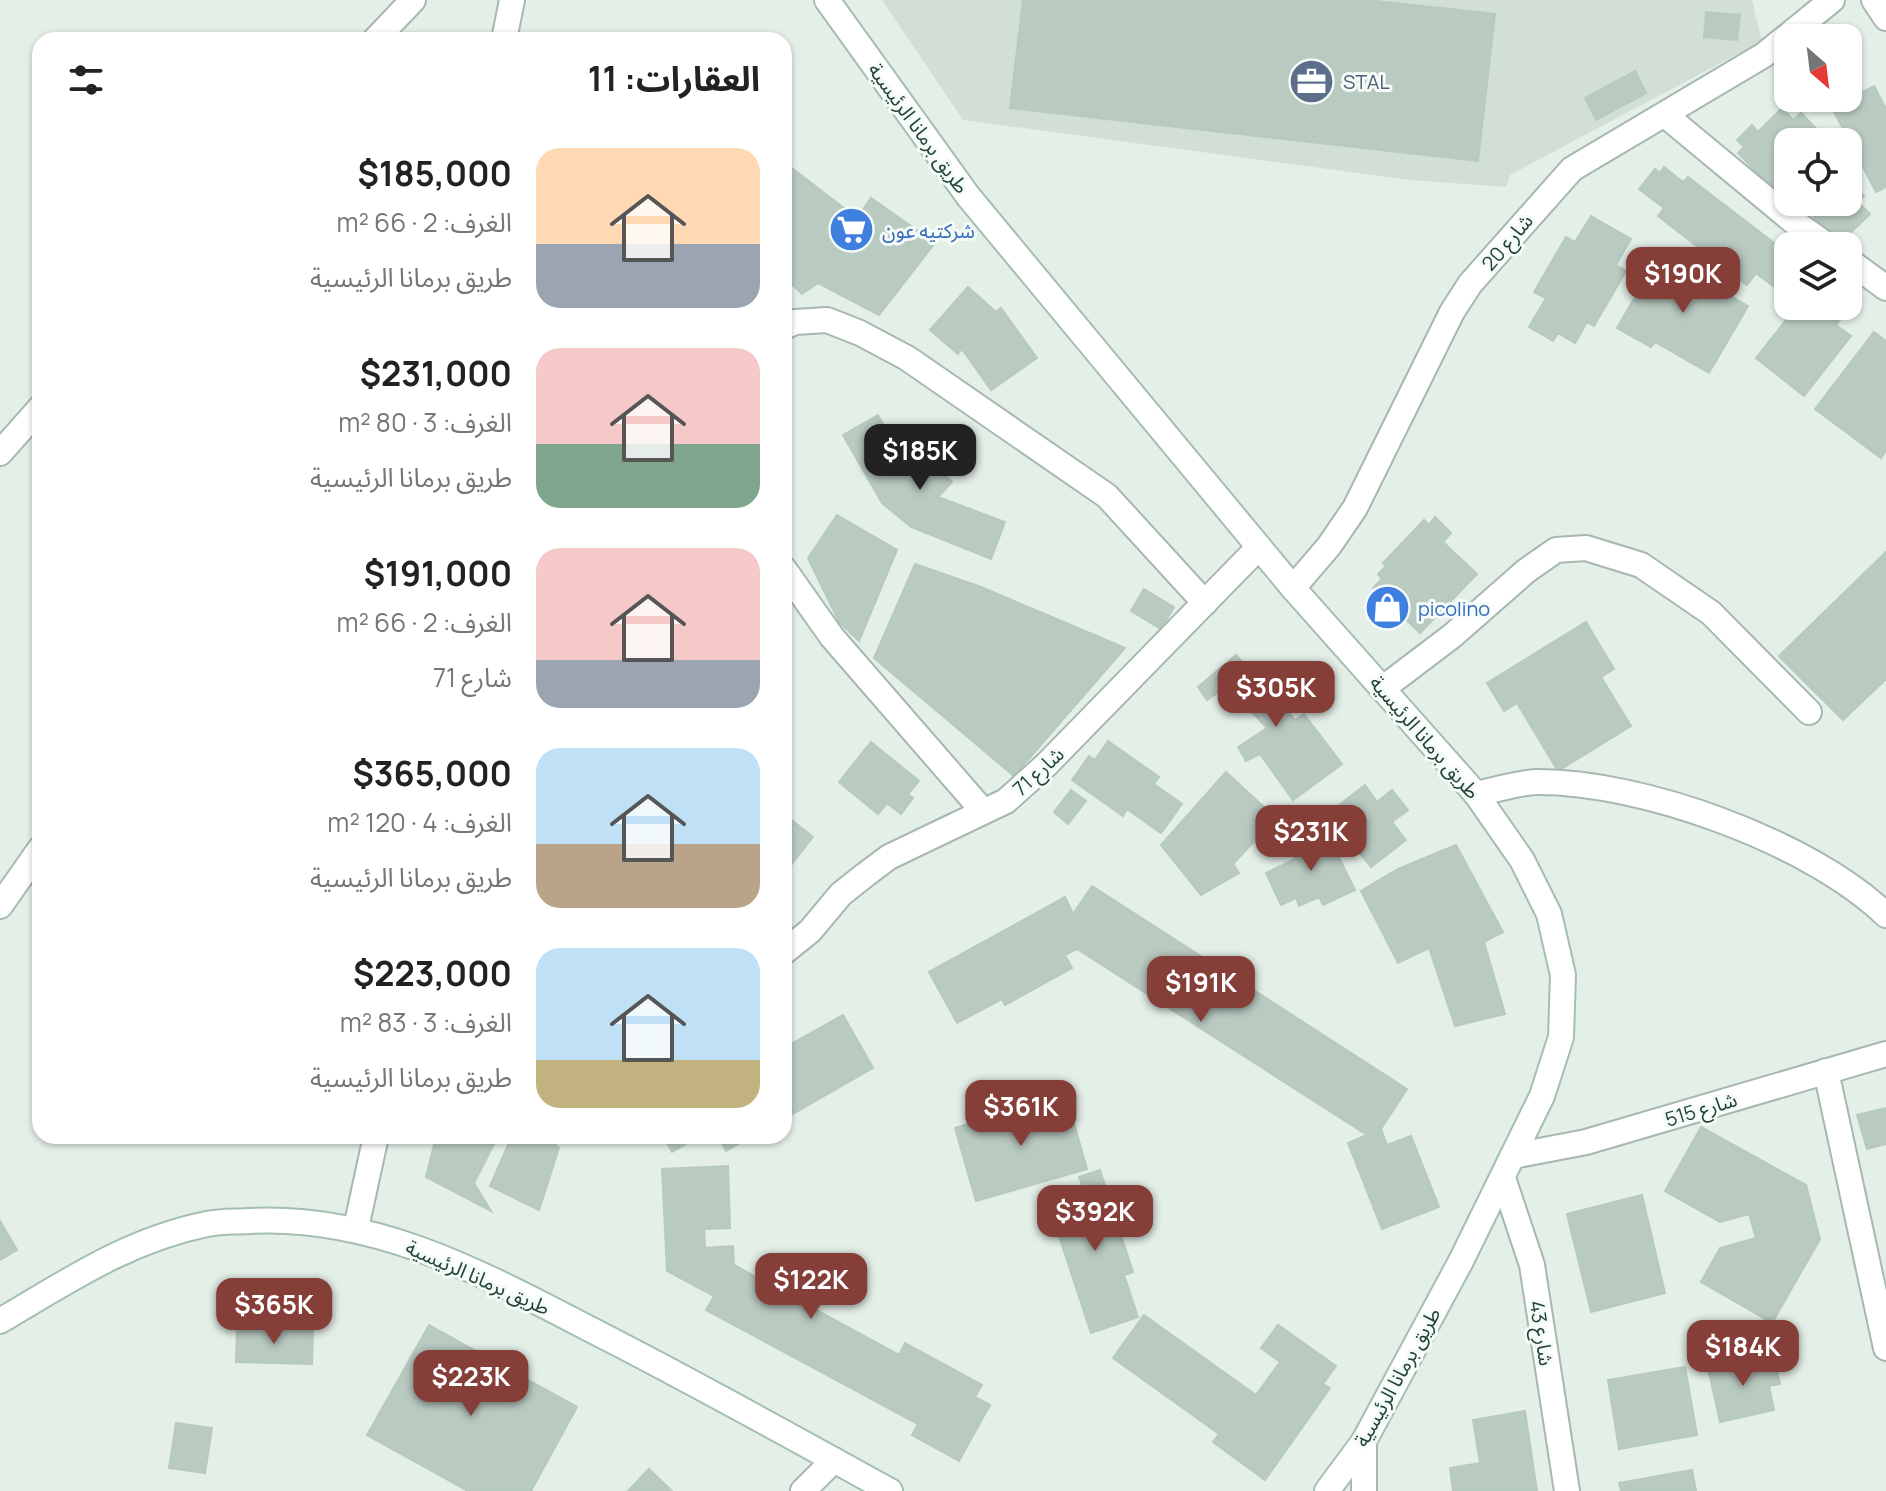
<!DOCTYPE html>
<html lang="ar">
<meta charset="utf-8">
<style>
body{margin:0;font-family:Manrope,"Noto Sans Arabic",sans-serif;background:#f6f6f6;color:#222;direction:rtl;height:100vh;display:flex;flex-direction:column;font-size:30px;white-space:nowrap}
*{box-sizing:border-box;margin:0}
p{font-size:26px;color:#767676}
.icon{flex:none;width:44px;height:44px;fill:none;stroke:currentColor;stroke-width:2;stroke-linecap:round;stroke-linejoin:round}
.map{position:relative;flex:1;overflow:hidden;direction:ltr}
.panel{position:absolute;left:32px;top:32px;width:760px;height:1112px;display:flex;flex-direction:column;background:#fff;border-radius:24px;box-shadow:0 2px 6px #0004;direction:rtl}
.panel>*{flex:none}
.needle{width:52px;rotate:152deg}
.buttons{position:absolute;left:1774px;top:24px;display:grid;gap:16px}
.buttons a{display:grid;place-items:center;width:88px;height:88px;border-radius:16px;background:#fff;box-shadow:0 2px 6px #0004;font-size:40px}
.price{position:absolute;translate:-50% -68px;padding:0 18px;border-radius:16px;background:#853e38;color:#fff;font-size:26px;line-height:52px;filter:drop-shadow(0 2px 4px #0008)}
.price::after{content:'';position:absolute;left:50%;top:48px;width:24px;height:18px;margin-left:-12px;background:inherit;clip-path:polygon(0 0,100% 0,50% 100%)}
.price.selected{background:#222;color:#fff}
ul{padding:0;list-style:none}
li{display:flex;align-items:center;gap:24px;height:200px;padding:0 32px}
li span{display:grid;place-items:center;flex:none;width:224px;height:160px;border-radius:24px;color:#555}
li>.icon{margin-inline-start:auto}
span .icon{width:96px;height:96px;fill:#fffc;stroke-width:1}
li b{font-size:34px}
h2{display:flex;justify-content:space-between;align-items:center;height:96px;padding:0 32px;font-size:34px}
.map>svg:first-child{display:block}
.built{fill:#d2dfd7}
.building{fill:#b9cac1;stroke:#b6cabe;stroke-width:2}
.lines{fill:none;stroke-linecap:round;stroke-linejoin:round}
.street-casing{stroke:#a6b8af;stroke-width:28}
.secondary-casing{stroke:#a4bfb1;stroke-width:28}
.street{stroke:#fff;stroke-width:24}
.secondary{stroke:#fff;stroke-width:24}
.labels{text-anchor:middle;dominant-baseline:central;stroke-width:6;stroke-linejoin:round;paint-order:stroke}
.service-label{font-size:20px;fill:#4e5e75;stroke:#f5fbf7;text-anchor:start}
.street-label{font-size:20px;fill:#214335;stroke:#f5fbf7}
.shop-label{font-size:20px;fill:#366cbe;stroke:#f5fbf7;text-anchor:start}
</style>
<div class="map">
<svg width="1886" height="1491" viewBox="0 0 1886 1491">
<rect width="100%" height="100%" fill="#e4efe8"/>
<path class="built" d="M882,0h870l10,41 -252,134 -4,12 -96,-7 -447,-60z"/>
<path class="building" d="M1023,0h344l128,14 -17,147 -468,-53z
M1706,12l34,3 -3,25 -33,-3z
M1635,71l11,22 -50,27 -11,-22z
M1874,86l12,23v78l-10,5 -44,-84z
M1782,108l11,12 8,-7 28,29h-41v60h4l-3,3 -51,-52 6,-6 -7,-7 15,-15 6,7z
M784,162l73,56 14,-20 64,45 -56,72 -61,-32 -16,11 -18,-17z
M1664,167l19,15 5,-5 89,68 -4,4 9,7 -5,4 10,8 -14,18 -17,-13 -9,12 -89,-69 6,-8 -25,-19 16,-20 5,4z
M1848,179l16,17 -6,6 12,12 -30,29 -40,-41h48z
M1591,216l40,23 -15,26 10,6 -32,55 -7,-4 -12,21 -17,-10 -5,8 -24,-14 17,-29 -12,-6 32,-55 9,5z
M1659,255l89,51 -39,67 -54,-31 -4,5 -34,-19z
M968,287l28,25 5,-4 36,50 -46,32 -29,-41 -4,5 -28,-24z
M1848,303l3,2 -15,20 15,11 -47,60 -48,-38 41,-52h51z
M1874,332l12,9v110l-5,7 -66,-49z
M878,415l32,56 14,-16 28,27 -14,15 67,25 -14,37 -80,-32 -29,-24 -39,-68z
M837,515l60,35 -38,91 -20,-19 -31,-64z
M1435,517l16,16 -8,9 34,32 -57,59 -47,-45 9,-9 -4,-5 8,-8 -3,-3 41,-43 5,5z
M1886,552v127l-43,41 -64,-64z
M915,564l66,23 144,61 -111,128 -140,-118z
M1144,589l30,18 -13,22 -30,-18z
M1586,622l28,47 -13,8 30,49 -73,45 -41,-68 -13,8 -17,-28z
M1236,655l23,27 8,-7 23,25 -6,7 11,13 9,-6 38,50 -49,36 -33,-46 -14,7 -8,-14 29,-19 -31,-33 -9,6 -6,-11 -14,10 -9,-13z
M1108,741l51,36 -5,7 28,20 -21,29 -34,-24 -4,7 -51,-36 17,-24 6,4z
M871,742l48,39 -11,13 5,4 -12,16 -14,-11 -9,11 -39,-32z
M1226,772l50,46 -43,46 6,9 -38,22 -40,-50z
M1365,785l12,17 15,-12 16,20 -16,12 14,18 -35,27 -42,-54z
M1071,790l15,11 -18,23 -14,-12z
M784,814l29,23 -29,37z
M1312,829l7,15 11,-5 25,51 -32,15 -4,-8 -20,9 -3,-8 -15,7 -15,-32 29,-14 -8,-18z
M1456,845l47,87 -19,10 21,72 -50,12 -26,-78 -31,15 -37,-72 37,-22z
M1092,886l315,203 -26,40 6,16 24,-9 28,71 -57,22 -34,-86 19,-8 -290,-186 -12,6 7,13 -67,37 -3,-6 -45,24 -28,-51 136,-75 8,17z
M843,1015l30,53 -89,51v-71z
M1066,1095l21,74 -111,32 -21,-73z
M1886,1108v36l-19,5 -10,-34z
M1701,1127l105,58 14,54 -48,84 -71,-41 19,-34 36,-10 -7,-24 -29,8 -55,-31z
M452,1136h46l-24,47 17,28 -65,-34 8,-32z
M512,1136h34l13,12 -20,62 -49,-24z
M663,1136h37l-28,16z
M718,1136h35l-27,15z
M728,1166l2,62 -26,1 1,19 28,-2 1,19 165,90 6,-12 77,42 -7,12 15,8 -31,56 -47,-26 6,-11 -212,-114 8,-14 -47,-25 -5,-102z
M1100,1170l33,102 -9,3 14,42 -47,16 -43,-130 36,-12 -5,-14z
M1642,1195l23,98 -74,19 -24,-98z
M0,1221l17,29 -17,10z
M1144,1315l112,80 24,-33 -19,-14 17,-23 58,41 -13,18 7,4 -65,92 -52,-38 6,-8 -106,-76z
M429,1325l148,82 -46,84h-63l-101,-56z
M237,1328l76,2 -1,34 -76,-2z
M1765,1355l2,10 8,-2 5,21 -11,2 5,24 -54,12 -12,-54z
M1685,1367l12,68 -78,14 -11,-69z
M1525,1411l12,80h-84l-3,-23 30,-5 -7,-43z
M176,1423l36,5 -7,45 -36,-5z
M649,1469l23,22h-44z
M1692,1470l4,21h-75l-2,-8z"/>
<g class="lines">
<defs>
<path id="street" d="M1874,0l12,18
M375,40l38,-40
M504,40l8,-40
M1665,115l128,106 35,25
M1848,260l38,28
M784,327l11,-5 32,-2 33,13 47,25 200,138 98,107
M0,453l40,-45
M784,569l48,68 151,174
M1293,588l36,-42 26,-38 97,-196 18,-28 102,-115 192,-114 68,-55
M1382,689l70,-53 74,-65 30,-21 30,-2 55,17 70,48 98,99
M1476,794c19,-4 41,-11 60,-12 105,-1 274,60 350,133
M0,906l40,-57
M784,952l26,-21 31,-37 24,-19 24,-18 117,-56 40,-36 213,-218
M1826,1071l60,277
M1513,1156l73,-14 300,-88
M1503,1178l29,87 35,226
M356,1228l20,-92
M1364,1441v50
M803,1491l31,-31"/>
<path id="secondary" d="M827,0l141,196 325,392 183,206 46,66 27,54 14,61 -2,62 -19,59 -81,165 -97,180 -37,50
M0,1321c68,-40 128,-81 207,-97 14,-3 29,-2 42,-3 135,-7 248,61 364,120 93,48 185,99 277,150"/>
</defs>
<use href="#street" class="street-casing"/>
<use href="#secondary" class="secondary-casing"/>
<use href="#street" class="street"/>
<use href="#secondary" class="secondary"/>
</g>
<defs>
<symbol id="office-disc" viewBox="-11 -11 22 22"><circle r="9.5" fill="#5c6f8a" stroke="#f5fbf7"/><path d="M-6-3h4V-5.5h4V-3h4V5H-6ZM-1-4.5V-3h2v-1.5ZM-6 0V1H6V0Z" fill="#fff"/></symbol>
<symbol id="supermarket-disc" viewBox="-11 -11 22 22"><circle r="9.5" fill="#3f7fe0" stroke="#f5fbf7"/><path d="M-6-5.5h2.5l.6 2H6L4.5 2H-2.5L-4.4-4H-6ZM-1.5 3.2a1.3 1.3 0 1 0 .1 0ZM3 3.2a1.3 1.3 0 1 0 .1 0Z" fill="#fff"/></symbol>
<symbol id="shop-disc" viewBox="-11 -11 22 22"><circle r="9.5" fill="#3f7fe0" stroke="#f5fbf7"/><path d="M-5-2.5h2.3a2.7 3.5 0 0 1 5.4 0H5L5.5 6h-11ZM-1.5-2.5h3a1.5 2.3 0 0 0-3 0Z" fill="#fff"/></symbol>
</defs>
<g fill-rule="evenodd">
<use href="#office-disc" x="1286" y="56" width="51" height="51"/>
<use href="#supermarket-disc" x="826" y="204" width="51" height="51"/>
<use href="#shop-disc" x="1362" y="582" width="51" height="51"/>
</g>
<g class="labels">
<g class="service-label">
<text x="1343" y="81">STAL</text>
</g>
<g class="street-label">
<text transform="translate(919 128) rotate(54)">طريق برمانا الرئيسية</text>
<text transform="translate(1507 242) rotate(-50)">شارع 20</text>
<text transform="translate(1425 737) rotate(49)">طريق برمانا الرئيسية</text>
<text transform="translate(1038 771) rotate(-43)">شارع 71</text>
<text transform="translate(1701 1109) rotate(-17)">شارع 515</text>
<text transform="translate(478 1277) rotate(24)">طريق برمانا الرئيسية</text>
<text transform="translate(1542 1333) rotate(81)">شارع 43</text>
<text transform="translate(1397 1377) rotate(-61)">طريق برمانا الرئيسية</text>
</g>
<g class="shop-label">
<text x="882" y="230">شركتيه عون</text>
<text x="1418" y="608">picolino</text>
</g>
</g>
</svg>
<div class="buttons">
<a><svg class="needle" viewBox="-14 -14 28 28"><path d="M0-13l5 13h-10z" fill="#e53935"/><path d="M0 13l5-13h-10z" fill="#767676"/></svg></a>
<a><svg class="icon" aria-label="locate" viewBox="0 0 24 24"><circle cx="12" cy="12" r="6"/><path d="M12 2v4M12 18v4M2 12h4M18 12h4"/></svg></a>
<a><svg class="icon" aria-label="layers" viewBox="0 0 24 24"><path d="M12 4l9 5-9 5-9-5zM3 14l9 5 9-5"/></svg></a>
</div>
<b class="price" style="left:1683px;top:315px">$190K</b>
<b class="price selected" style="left:920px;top:492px">$185K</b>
<b class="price" style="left:1276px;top:729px">$305K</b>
<b class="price" style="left:1311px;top:873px">$231K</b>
<b class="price" style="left:1201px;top:1024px">$191K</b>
<b class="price" style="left:1021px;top:1148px">$361K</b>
<b class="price" style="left:1095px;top:1253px">$392K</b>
<b class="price" style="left:811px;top:1321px">$122K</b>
<b class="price" style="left:274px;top:1346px">$365K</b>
<b class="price" style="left:1743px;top:1388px">$184K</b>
<b class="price" style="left:471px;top:1418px">$223K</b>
<section class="panel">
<h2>العقارات: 11<svg class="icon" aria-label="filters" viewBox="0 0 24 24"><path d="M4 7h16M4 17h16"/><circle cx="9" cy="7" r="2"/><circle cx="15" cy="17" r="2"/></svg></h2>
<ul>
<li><span style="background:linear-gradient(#ffd9b3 60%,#9aa5b1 0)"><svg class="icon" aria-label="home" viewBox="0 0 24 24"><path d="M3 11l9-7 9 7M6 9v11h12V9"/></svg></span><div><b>$185,000</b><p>الغرف: 2 · 66 m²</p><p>طريق برمانا الرئيسية</p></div></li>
<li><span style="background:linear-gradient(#f6c9c9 60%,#7fa58c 0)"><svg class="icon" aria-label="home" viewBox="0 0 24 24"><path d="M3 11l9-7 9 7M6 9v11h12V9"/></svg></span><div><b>$231,000</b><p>الغرف: 3 · 80 m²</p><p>طريق برمانا الرئيسية</p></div></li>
<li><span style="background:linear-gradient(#f6c9c9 70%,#9aa5b1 0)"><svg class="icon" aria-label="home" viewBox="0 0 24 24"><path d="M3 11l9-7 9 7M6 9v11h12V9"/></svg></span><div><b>$191,000</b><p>الغرف: 2 · 66 m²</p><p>شارع 71</p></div></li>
<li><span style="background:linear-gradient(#bfe0f5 60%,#b9a48a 0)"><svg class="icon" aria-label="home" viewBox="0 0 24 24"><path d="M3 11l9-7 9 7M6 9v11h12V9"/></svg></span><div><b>$365,000</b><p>الغرف: 4 · 120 m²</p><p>طريق برمانا الرئيسية</p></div></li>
<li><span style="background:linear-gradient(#bfe0f5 70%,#c2b280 0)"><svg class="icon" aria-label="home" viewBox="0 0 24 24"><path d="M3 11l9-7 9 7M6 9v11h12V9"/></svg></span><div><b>$223,000</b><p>الغرف: 3 · 83 m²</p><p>طريق برمانا الرئيسية</p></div></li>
</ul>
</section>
</div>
